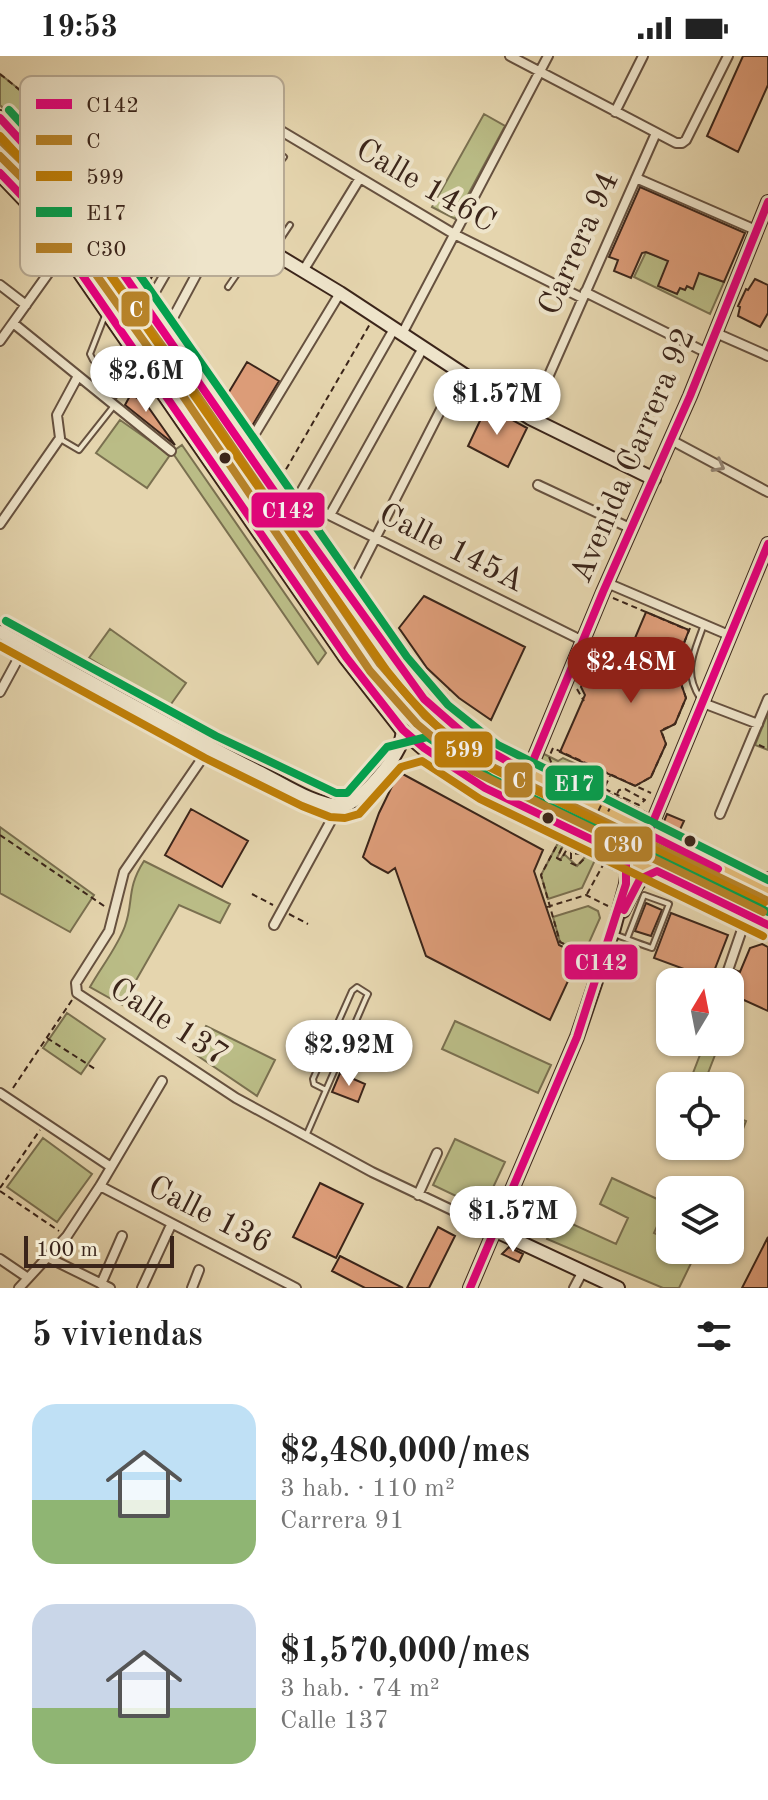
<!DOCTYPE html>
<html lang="es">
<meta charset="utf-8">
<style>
body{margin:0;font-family:"Old Standard TT",serif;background:#f2f2f2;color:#222;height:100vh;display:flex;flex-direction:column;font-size:30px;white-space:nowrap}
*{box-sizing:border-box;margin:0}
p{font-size:26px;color:#767676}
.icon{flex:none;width:44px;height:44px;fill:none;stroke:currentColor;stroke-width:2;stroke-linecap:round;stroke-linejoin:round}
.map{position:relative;height:1232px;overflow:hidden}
.details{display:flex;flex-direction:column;background:#fff;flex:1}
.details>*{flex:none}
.needle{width:52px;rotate:10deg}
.controls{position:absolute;left:656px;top:912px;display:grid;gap:16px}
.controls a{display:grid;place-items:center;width:88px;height:88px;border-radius:16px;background:#fff;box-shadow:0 2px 6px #0004;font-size:40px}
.scale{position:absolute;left:24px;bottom:20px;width:150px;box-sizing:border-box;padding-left:8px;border:4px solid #3b251a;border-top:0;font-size:22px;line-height:28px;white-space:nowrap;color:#3b251a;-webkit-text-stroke:6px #eee4ca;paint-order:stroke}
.price{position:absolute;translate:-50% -68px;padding:0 18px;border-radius:28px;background:#fff;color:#222;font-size:26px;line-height:52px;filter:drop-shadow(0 2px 4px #0008)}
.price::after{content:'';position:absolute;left:50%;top:48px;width:24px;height:18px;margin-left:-12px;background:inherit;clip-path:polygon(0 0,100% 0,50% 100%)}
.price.selected{background:#8f2418;color:#fff}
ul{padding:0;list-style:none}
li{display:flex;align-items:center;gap:24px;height:200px;padding:0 32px}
li span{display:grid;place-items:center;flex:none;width:224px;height:160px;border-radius:24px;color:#555}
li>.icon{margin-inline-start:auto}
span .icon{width:96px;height:96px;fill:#fffc;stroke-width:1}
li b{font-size:34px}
h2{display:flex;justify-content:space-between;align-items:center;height:96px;padding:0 32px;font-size:34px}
.status{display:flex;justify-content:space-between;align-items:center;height:56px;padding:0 40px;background:#fff;direction:ltr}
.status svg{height:22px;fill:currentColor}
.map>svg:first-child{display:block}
.green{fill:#babc86;stroke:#7a7050;stroke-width:2}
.building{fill:#dc9c78;stroke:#3b251a;stroke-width:2}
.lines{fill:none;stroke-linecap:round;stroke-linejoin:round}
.lane-casing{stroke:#66513f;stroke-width:8}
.street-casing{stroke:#66513f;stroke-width:12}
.secondary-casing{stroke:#3b251a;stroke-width:16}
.primary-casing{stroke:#3b251a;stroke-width:18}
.path{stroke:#3b251a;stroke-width:2;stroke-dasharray:6 4;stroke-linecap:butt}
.lane{stroke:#eee4ca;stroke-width:4}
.street{stroke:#eee4ca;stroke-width:8}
.secondary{stroke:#eee4ca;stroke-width:12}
.primary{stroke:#e2ba77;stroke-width:14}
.path-bridge{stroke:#3b251a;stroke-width:2;stroke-dasharray:6 4;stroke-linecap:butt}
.bus-1-casing{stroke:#eee4ca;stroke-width:14}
.bus-2-casing{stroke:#eee4ca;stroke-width:14}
.bus-3-casing{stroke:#eee4ca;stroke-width:14}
.bus-4-casing{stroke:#eee4ca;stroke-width:14}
.bus-5-casing{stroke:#eee4ca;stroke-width:14}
.bus-1{stroke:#e5007d;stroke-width:8}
.bus-2{stroke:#b78329;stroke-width:8}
.bus-3{stroke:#bf7f08;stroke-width:8}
.bus-4{stroke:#03a04e;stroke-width:8}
.bus-5{stroke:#b78329;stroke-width:8}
.oneway{stroke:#948472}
.bus-dot{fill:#3b251a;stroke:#eee4ca;stroke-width:3}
.labels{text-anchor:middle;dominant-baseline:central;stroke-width:8;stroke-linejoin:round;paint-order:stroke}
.street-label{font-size:32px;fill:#3b251a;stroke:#eee4ca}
.key{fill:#eee4ca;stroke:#b8ab95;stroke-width:2}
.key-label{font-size:22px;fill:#3b251a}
.line-badge{stroke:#eee4ca;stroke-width:3}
.badge-label{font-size:22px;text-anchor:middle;font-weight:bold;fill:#fff}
</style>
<div class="status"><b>19:53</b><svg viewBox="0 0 49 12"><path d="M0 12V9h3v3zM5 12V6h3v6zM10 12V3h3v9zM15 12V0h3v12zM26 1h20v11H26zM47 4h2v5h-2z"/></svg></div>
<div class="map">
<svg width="768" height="1232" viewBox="0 0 768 1232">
<rect width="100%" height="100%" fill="#e5d5ae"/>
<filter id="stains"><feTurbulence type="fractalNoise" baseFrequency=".0025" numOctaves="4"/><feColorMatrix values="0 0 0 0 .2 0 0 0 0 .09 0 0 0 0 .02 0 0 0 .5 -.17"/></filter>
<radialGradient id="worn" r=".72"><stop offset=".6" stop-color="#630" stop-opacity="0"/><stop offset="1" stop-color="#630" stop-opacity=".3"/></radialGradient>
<path class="green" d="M0,18l30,24 -12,25 -18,-18z
M484,58l21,12 -50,93 -23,-12z
M0,88l61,70 -7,4 -24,-31 -30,-29z
M646,196l78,30 -14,32 -76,-37z
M120,364l50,35 -23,33 -51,-35z
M182,389l144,208 -8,11 -146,-212z
M110,573l76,54 -17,24 -80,-49z
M768,657v37l-13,-5z
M544,698l14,7 5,-3 27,12 -7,15 -44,-21z
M606,769l162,80v8l-166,-81z
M0,771l94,68 -24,37 -70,-39z
M558,787l5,3 -6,12 3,2 4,-6 13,12 9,-10 9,4 -13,28 -34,11 -7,-24z
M144,805l86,43 -10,19 -41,-18 -57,100 -32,-18c11,-20 27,-39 35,-61 9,-25 1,-37 19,-65z
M588,850l10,5 2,7 -16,36 -24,-12 -7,-25z
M67,957l38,26 -24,35 -38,-26z
M455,965l96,44 -13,28 -96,-44z
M206,970l69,34 -18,36 -65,-44z
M705,986h15l-17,44h-15z
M730,1059l16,6 -8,21 -8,-3z
M43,1082l49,36 -35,48 -50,-35z
M455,1083l50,23 -22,47 -50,-24z
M612,1122l58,27v11l-7,-3 -9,20 16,7v10h21l5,3 -17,35h-16l-116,-49 10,-22 59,27 12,-26 -28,-14z"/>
<path class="building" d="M743,0h25v29l-30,67 -31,-16z
M121,120l64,48 -37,59 -50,-80z
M640,131l105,46 -21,49 -25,-9 -6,16 -6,-3 -2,4 -5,-2 -3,6 -19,-8 10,-25 -22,-9 -4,1 -11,25 -17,-7 4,-11 -9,-3z
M755,223l13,6v28l-8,14 -22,-11 2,-9 -2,-1 8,-17 2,1z
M247,306l32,19 -27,45 -26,-29z
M131,338l6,4 2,-4 36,51 -50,-40z
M487,350l40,22 -19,39 -40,-21z
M424,540l101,51 -34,73 -32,-22 -32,-30 -28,-40z
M646,556l43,18 -14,36 11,32 -11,26 -14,7 5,13 -15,33 -16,9 -75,-34 25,-57 -4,-8 7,-18 29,-10v-3l13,-6z
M399,716l144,78 -9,21 25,74 21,10 -30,65 -124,-64 -31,-88 -7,5 -17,-9 -8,-7 16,-44z
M191,753l57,32 -26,46 -57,-32z
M667,758l17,7 -6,13 -16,-8z
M646,847l16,7 -11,26 -16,-5z
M671,857l57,22 -17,44 -57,-21z
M762,888l6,3v64l-33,-15 5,-11 -8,-4 3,-11 5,2 10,-24z
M340,1017l25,11 -7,18 -26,-10z
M320,1127l43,21 -27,54 -43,-21z
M438,1171l17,9 -26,52h-22z
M768,1181v51h-26z
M509,1191l14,7 -4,8 -17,-8z
M340,1200l63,32h-38l-33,-17z"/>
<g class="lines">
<defs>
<path id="lane" d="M0,84c51,44 86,101 126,155 88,120 169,246 254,369 30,39 57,67 98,96l290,141
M123,101l25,-33
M85,105l11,-14
M0,107l47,50
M137,110l7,-10
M65,129l11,-14
M226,164l19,-31 15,-3 24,-29
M62,177l223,320 75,111
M228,231l18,-26 26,-9 18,-27
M93,304l-3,-6 16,-41
M96,314l5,10
M110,335l4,5 31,-23
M62,384l17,10 34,-43
M700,642c-18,-28 -5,-46 4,-74
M397,655l37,36
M452,702l46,27 270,132
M614,878c13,5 26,10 38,14l17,-44 -25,-9 -17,44
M306,1080l60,-138 2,-4 -11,-7 -5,4 -39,88 1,5 12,6"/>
<path id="street" d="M510,0l166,87h6l4,-3 42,-84
M246,54l208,124 128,64
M615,56l28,-56
M636,122l122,53
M303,215l57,-93
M0,229l26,20
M156,234l46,-80
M585,236l122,61
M174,260l50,-93
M13,267l158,128
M394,273l-97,170 286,142
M716,277l52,23
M402,278l146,-278
M0,285l65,-91
M530,362l126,-285
M256,376l84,-139
M671,384l97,52
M538,429l94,44
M330,459l93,-167
M0,468l60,-86 -3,-23 21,-39
M607,527l124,53
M352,528l108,-212
M0,636l25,-46
M703,647l55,21
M210,691l-86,125 -15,59 -33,52 1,10 159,105 136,74 124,59
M720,758l48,-115
M762,835l6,-14
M274,869l65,-119
M724,926l23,-67
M0,1037l111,74
M100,1130l196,102
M418,1139l19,-42
M49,1202l61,30
M0,1203l28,19
M101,1228l21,-48
M19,1232l48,-52 33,-50 62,-105
M142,1232l29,-63
M192,1232l7,-18
M574,1232l9,-17"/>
<path id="secondary" d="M21,83l21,-31 139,89 159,96 190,125 124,61
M0,576c85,47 170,95 257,139 25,12 56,34 84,35 15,1 48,-40 55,-53 5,-7 6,-15 7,-23
M528,717l75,-181 87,-196 78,-194
M648,778l120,-290
M623,855c10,-18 13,-34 34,-40
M496,1175l122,57
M470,1232l107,-251 37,-109 12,-44 2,-15 -2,-13"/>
<path id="primary" d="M0,62l63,69 334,477c28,36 55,66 95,91l276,138
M0,117l43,45 303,439 57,73 21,18 61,40 283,137"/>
</defs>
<use href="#lane" class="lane-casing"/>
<use href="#street" class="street-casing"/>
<use href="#secondary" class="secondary-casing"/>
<use href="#primary" class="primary-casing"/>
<path class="path" d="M0,18l32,26
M187,133l54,-71
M114,238l11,13
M179,327l8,15
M281,422l89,-154
M613,542l75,32
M374,615l29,35
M577,633l7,12
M443,642l7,-9
M759,689l9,4
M555,716l-6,-15 4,-9 98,45
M635,730l16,-9 15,-33 -4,-11 2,-4 11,-5 11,-26 -11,-32 15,-38
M605,733l21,10
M601,739l9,-19
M616,741l31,16
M0,779l107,73
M566,783l-9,19 4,2 7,-13 5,-2
M563,790l-5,-3 -17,32 19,67 24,12 8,1
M581,798l37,18
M252,838l21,11
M587,838l16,-29
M547,851l39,-12 22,11
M289,858l19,10
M47,982l48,31
M13,1032l59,-88
M0,1132l40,-58
M0,1135l59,40"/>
<use href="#lane" class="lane"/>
<use href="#street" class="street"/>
<use href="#secondary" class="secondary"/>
<use href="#primary" class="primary"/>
<path class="path-bridge" d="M581,791l26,-54 8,3
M581,798l-10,-1v10l6,3 7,-7 35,-69 6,-1 20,11 -6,5 -13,-6"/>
<defs>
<path id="bus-1" d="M0,62l63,69 211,304 150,208 48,42 56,32 75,-181 87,-196 78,-194
M0,117l43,45 303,439 57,73 21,18 61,40 141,68v28l-49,153 -107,251
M718,813l-70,-35 120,-290
M624,854l16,-31 17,-8 111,54"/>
<path id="bus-2" d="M0,84l36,35 46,59 109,152 189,278 45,52 53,44 290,141"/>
<path id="bus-3" d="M0,80l54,59 333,476c29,37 60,69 100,95l276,138
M0,590l205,112 97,48 28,11 15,1 14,-4 42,-47 21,-6 58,38 283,137"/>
<path id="bus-4" d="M9,54l64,70 334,477 41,48 50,40 270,135
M6,565l210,115 120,57h11l40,-46 40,-10 64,41 277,134"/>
<path id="bus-5" d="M0,100l27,27 45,58 109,152 189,278 47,53 56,47 290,141"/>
</defs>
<use href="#bus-1" class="bus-1-casing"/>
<use href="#bus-2" class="bus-2-casing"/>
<use href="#bus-3" class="bus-3-casing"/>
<use href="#bus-4" class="bus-4-casing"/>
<use href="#bus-5" class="bus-5-casing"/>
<use href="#bus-1" class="bus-1"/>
<use href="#bus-2" class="bus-2"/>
<use href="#bus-3" class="bus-3"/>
<use href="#bus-4" class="bus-4"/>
<use href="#bus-5" class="bus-5"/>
</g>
<defs><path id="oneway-chevron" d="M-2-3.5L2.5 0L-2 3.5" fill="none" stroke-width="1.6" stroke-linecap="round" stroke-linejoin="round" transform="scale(2)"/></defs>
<use class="oneway" href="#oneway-chevron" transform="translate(719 410) rotate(28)"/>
<g class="bus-dot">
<circle cx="225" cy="402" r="7"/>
<circle cx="548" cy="762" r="7"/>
<circle cx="690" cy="785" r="7"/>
</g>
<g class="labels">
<g class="street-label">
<text transform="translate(425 131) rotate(30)">Calle 146C</text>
<text transform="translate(580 188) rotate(-66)">Carrera 94</text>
<text transform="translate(634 400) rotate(-67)">Avenida Carrera 92</text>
<text transform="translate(451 493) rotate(27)">Calle 145A</text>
<text transform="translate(168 967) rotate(33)">Calle 137</text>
<text transform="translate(209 1160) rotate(27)">Calle 136</text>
</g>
</g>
<rect x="20" y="20" width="264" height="200" rx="12" class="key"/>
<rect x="36" y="43" width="36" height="10" fill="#e5007d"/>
<rect x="36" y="79" width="36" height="10" fill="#b78329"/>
<rect x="36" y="115" width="36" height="10" fill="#bf7f08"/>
<rect x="36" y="151" width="36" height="10" fill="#03a04e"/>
<rect x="36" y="187" width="36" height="10" fill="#b78329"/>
<g class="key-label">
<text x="86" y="56">C142</text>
<text x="86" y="92">C</text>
<text x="86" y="128">599</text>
<text x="86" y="164">E17</text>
<text x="86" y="200">C30</text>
</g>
<g class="line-badge">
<rect x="120" y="234" width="31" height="38" rx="8" fill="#b78329"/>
<rect x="250" y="435" width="76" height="38" rx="8" fill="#e5007d"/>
<rect x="433" y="674" width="61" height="39" rx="8" fill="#bf7f08"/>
<rect x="503" y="705" width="31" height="38" rx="8" fill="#b78329"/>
<rect x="544" y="708" width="61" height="38" rx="8" fill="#03a04e"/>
<rect x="593" y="769" width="61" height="38" rx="8" fill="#b78329"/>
<rect x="563" y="887" width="76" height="38" rx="8" fill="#e5007d"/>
</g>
<g class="badge-label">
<text x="136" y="261">C</text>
<text x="288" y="462">C142</text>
<text x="464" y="701">599</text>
<text x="519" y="732">C</text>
<text x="574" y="735">E17</text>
<text x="623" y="796">C30</text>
<text x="601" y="914">C142</text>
</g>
<rect width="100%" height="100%" filter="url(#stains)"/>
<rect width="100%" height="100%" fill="url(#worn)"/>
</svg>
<div class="controls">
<a><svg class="needle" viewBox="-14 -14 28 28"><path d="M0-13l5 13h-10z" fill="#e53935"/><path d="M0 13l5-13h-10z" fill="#767676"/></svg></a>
<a><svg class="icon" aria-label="locate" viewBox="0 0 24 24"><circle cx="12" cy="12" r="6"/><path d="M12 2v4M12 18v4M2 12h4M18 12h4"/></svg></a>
<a><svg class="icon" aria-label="layers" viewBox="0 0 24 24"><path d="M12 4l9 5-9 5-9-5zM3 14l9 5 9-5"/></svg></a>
</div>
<div class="scale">100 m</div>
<b class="price" style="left:146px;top:358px">$2.6M</b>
<b class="price" style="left:497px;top:381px">$1.57M</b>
<b class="price selected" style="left:631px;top:649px">$2.48M</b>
<b class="price" style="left:349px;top:1032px">$2.92M</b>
<b class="price" style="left:513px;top:1198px">$1.57M</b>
</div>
<section class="details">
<h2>5 viviendas<svg class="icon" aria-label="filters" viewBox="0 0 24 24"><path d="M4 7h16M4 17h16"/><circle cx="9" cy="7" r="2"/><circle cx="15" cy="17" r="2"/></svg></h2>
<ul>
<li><span style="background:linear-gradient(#bfe0f5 60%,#8fb573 0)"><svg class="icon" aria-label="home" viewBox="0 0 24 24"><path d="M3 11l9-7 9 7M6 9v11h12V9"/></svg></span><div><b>$2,480,000/mes</b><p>3 hab. · 110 m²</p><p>Carrera 91</p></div></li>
<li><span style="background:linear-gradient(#c9d6e8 65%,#8fb573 0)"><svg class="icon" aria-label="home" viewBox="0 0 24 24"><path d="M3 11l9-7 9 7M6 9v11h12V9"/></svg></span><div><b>$1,570,000/mes</b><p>3 hab. · 74 m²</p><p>Calle 137</p></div></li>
</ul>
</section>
